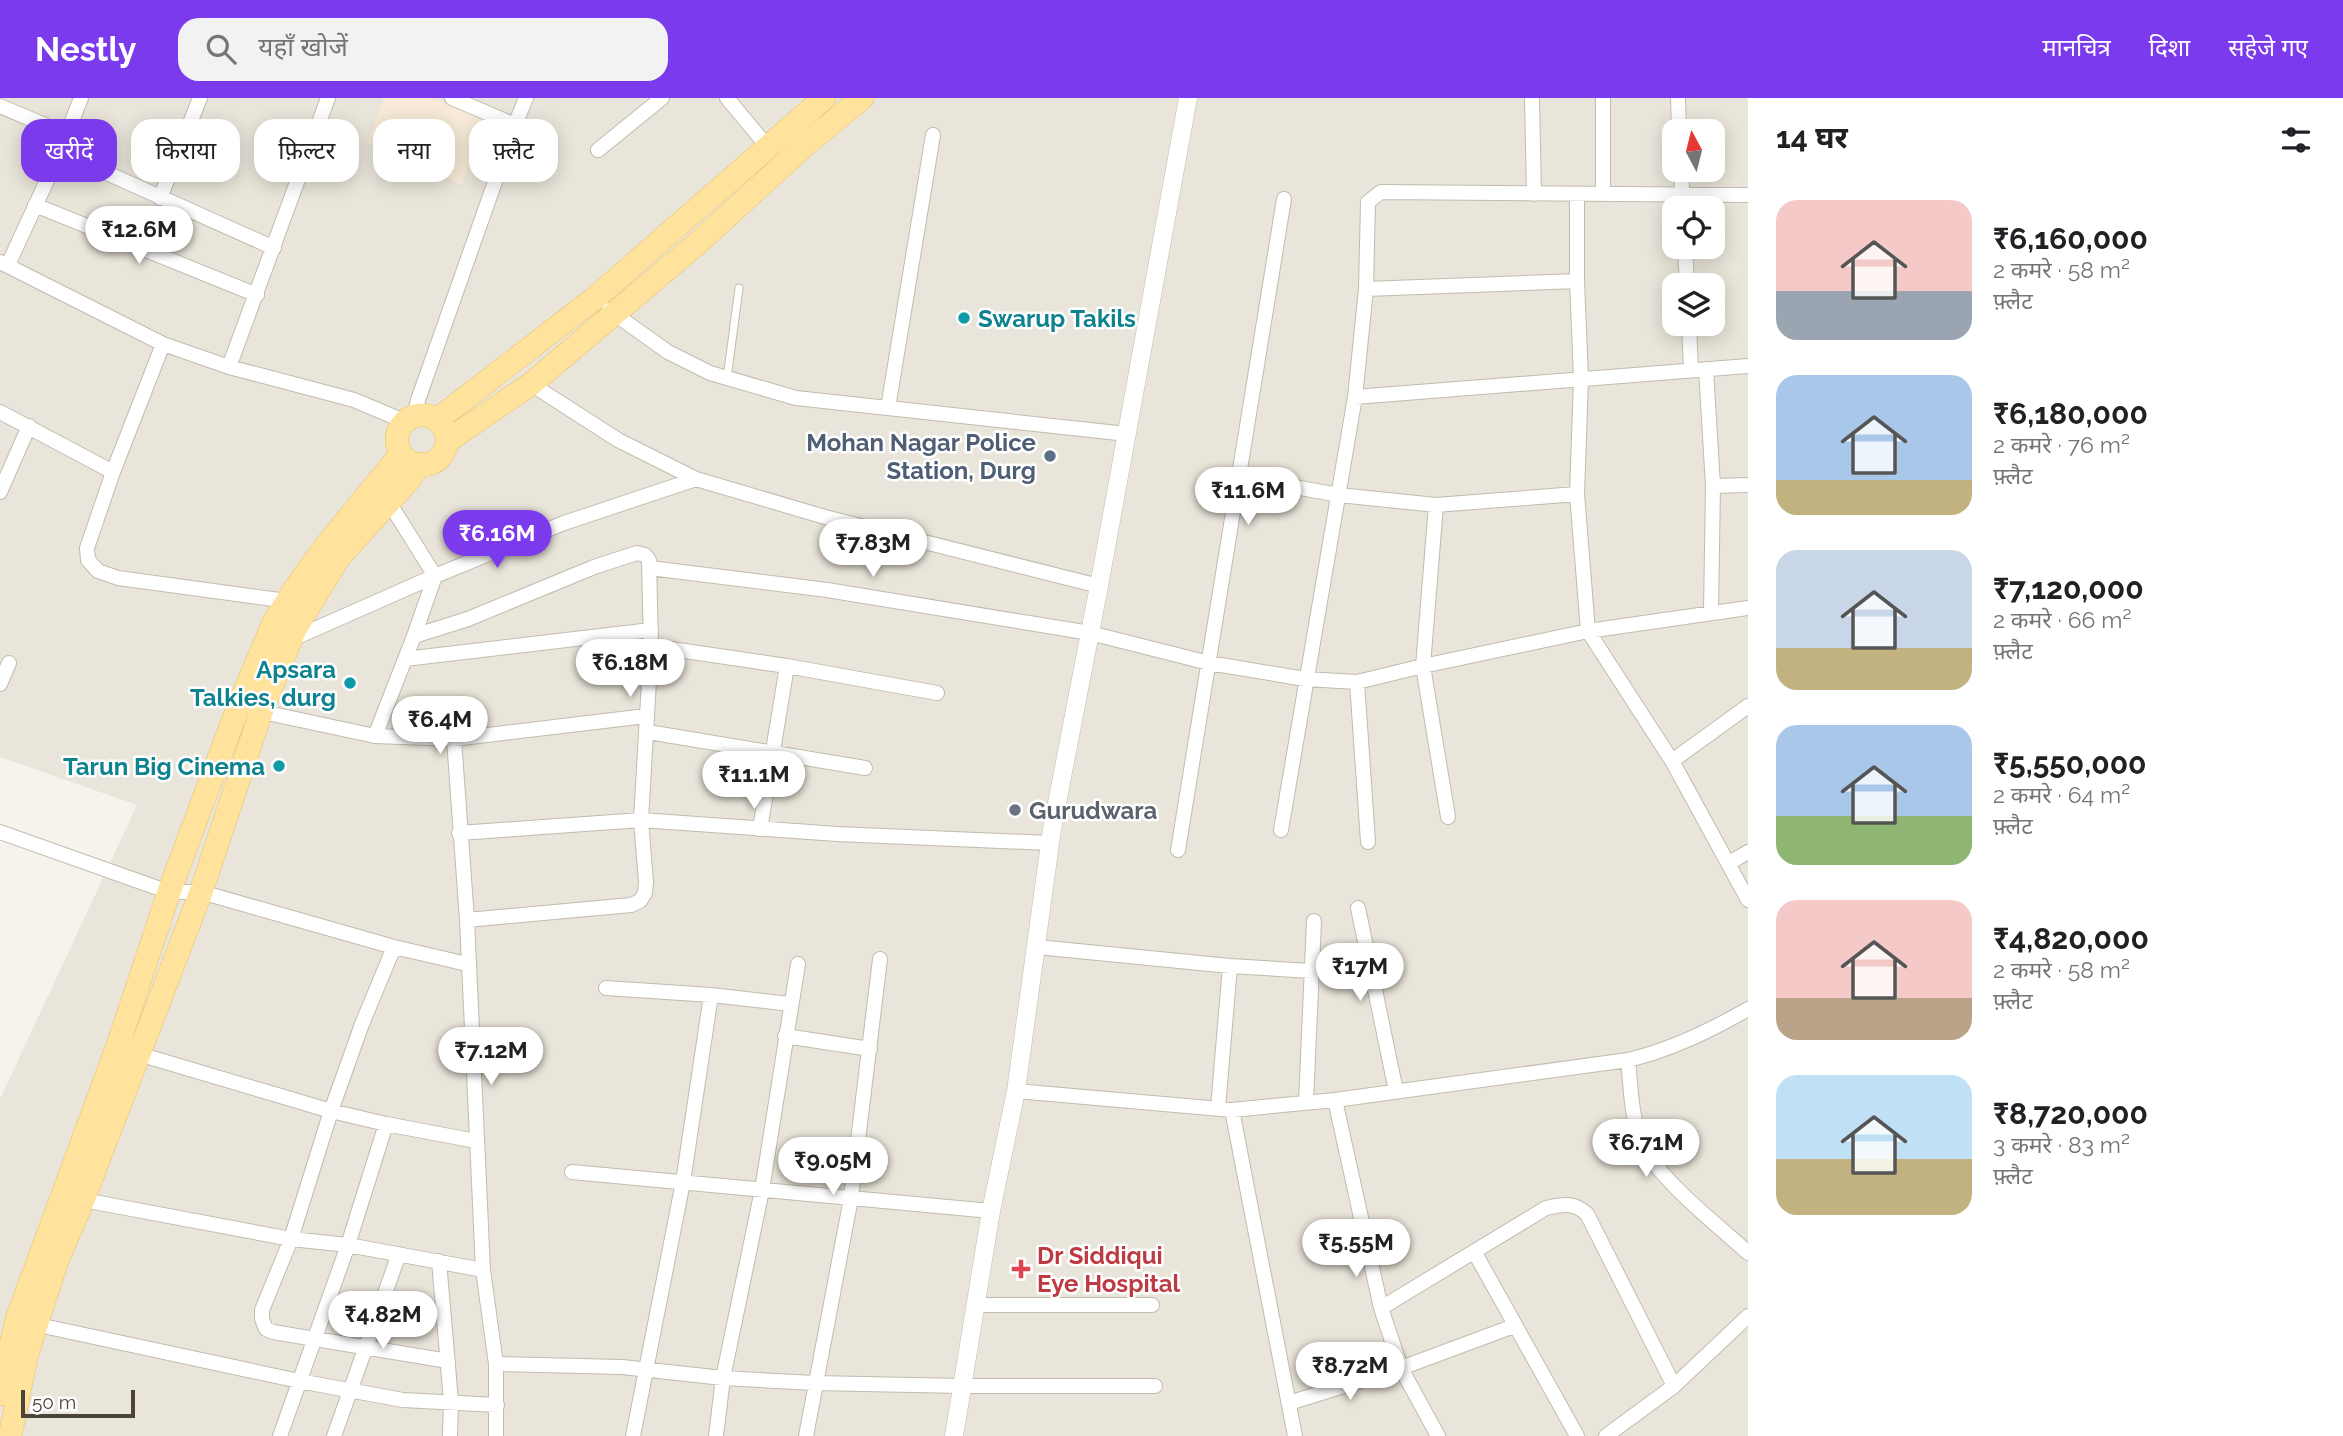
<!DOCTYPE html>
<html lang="hi">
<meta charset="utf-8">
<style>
body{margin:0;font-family:Raleway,"Noto Sans Devanagari",sans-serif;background:#f2f2f2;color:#202124;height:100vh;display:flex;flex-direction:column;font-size:26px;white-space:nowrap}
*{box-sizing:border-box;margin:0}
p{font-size:23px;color:#757577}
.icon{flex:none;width:38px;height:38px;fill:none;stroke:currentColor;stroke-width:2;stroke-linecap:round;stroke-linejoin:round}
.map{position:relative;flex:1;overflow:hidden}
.drawer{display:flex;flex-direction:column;background:#fff;width:595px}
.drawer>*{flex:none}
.hud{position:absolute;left:21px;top:21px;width:665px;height:63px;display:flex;gap:14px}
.needle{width:46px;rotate:353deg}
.fabs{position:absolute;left:1662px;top:21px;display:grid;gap:14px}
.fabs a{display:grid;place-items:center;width:63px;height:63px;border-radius:14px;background:#fff;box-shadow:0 4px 18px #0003;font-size:35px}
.scale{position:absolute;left:21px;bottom:18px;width:114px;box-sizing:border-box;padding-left:7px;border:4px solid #4b4439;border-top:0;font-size:19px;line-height:24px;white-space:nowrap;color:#4b4439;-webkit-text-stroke:5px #fff;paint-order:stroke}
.price{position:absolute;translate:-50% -60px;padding:0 16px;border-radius:24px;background:#fff;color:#222;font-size:23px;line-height:46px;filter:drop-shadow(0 2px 4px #0008)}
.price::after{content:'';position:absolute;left:50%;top:42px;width:21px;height:16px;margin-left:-10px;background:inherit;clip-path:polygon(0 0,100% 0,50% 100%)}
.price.selected{background:#7c3aed;color:#fff}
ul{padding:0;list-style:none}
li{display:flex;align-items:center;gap:21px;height:175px;padding:0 28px}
li span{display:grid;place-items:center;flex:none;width:196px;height:140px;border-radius:21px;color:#555}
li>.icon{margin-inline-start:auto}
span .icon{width:84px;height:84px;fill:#fffc;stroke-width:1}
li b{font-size:30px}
h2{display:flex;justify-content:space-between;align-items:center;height:84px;padding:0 28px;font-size:30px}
.tag{padding:0 24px;border-radius:21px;background:#fff;box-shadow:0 4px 18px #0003;font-size:24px;line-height:63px}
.tag.selected{background:#7c3aed;color:#fff}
header{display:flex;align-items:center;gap:42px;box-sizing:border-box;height:98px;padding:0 35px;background:#7c3aed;color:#fff}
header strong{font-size:33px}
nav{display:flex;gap:38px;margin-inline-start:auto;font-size:24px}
.search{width:490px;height:63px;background:#f2f2f2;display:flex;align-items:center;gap:18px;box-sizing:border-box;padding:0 24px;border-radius:21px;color:#757577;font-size:26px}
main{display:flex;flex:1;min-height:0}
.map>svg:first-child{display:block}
.residential{fill:#eae5da;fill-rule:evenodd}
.commercial{fill:#f7ead8}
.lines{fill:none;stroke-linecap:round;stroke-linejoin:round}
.service-casing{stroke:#c2bbae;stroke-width:9}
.minor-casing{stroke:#c2bbae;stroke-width:16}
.tertiary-casing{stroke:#c2bbae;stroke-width:19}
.primary-casing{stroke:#e6c16a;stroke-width:24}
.service{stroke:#fff;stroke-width:7}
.minor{stroke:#fff;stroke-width:14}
.tertiary{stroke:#fff;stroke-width:18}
.primary{stroke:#ffe39c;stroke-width:23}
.culture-dot{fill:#0f9aa8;stroke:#fff;stroke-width:2.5}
.service-dot{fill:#5c6f8a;stroke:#fff;stroke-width:2.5}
.worship-dot{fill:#6b7280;stroke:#fff;stroke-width:2.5}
.health-dot{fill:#e0444e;stroke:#fff;stroke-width:2.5}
.labels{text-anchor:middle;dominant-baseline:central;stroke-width:5;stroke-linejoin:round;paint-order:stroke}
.culture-label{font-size:24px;font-weight:bold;fill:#0d838f;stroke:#fff;text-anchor:end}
.service-label{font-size:24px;font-weight:bold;fill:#4e5e75;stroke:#fff;text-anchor:end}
.worship-label{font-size:24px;font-weight:bold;fill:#5b616d;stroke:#fff;text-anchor:start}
.health-label{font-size:24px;font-weight:bold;fill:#be3a42;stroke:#fff;text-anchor:start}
</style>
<header>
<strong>Nestly</strong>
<div class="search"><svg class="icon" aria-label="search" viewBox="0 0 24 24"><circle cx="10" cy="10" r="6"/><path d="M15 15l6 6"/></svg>यहाँ खोजें</div>
<nav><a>मानचित्र</a><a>दिशा</a><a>सहेजे गए</a></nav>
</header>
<main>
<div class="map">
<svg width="1748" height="1338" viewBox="0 0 1748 1338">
<rect width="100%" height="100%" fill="#f6f3ec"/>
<path class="residential" d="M0,0h1748v1338h-1748v-337l137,-294 -137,-48zM1675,33h38v39h-38zM1675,110h38v39h-38zM1675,187h38v39h-38z"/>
<path class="commercial" d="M384,0h46l57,19 -25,68 -95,-42z"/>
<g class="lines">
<defs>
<path id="service" d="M727,280l12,-90"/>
<path id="minor" d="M727,0l40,48
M1532,0l2,96
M1603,0v96
M1678,0l1,33
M0,8l66,28
M515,27l11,-27
M598,52l64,-52
M60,54l214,96
M1681,72l2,38
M1577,96v87l4,98 -4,115 11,137 84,130 76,139
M160,100l40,-100
M35,107l222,90
M1685,149l2,38
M0,164l163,82 66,23 125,33 50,21
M8,167l52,-113 21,-54
M1366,191l211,-8
M609,212l59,42 42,21 86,25 331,36
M1689,226l2,46
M163,246l-50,128 -26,76 1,12 10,11 20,7 169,23
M229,269l99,-269
M1706,271l7,117 -2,125
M531,286l87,56 78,39 129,38 274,69
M1355,299l393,-31
M888,310l45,-273
M0,314l113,60
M414,318l4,-16 97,-275 -63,-27
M1239,379l100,18 97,10
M1713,388l35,-1
M0,394l29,-66
M650,470l177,22 263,43 119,30 96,16 52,3 66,-16 165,-35 160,-23
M414,538l54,-17 126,-52 43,-14 8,2 4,5 2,86 -10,174 5,62 -1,11 -5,8 -9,4 -164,15
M290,542l145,-64 129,-53 132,-44
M651,548l136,20 150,27
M405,561l246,-29
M1357,584l11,160
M0,586l9,-21
M254,612l121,26 79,3 192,-23
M648,634l217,36
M375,638l39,-100 21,-60 -50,-80
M454,641l13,181 16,350 13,94v72
M1672,663l76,-55
M1448,719l-25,-151 13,-161 141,-11
M760,731l27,-163
M1281,732l74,-433 11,-108 2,-87 13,-10 367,3
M0,734l169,60h32l193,55 73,17
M459,735l182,-13 196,14 213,9
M1178,752l106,-651
M1729,765l19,-11
M1358,810l38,183
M394,849l-32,77 -31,87 -40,128 -29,71v9l4,10 7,3 175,29
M1037,849l193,19 81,5
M606,890l105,7 79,9
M785,938l85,13
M132,954l199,59 55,13 90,17
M1628,962c3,28 3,60 15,85 18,37 74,79 105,108
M1016,993l216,19 103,-10 293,-40c43,-10 82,-29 120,-51
M1335,1002l46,208 20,60 37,68
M1306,1004l8,-181
M1218,1010l12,-142
M1232,1012l63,326
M572,1074l419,39
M78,1101l213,40 57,6 135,25
M1475,1155l102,183
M439,1163l12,140 -1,35
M976,1207h176
M1381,1210l165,-100c17,-4 28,-6 41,6l87,172
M29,1225l270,58 104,19 94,5
M496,1266l126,3 101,11 91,5 148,3h193
M1289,1305l112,-35 113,-42
M280,1338l68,-191 38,-121
M334,1338l65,-182
M633,1338l50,-254 28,-187
M716,1338l7,-58 39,-188 36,-226
M806,1338l45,-238 29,-239
M1606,1338l68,-50 74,-70"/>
<path id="tertiary" d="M954,1338l37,-225 25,-120 36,-262 47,-243 89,-488"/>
<path id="primary" d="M397 342a25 25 0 1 1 50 0a25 25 0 1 1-50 0Z
M437,322l158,-122 229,-200
M447,343l84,-57 168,-142 107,-98 56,-46
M0,1296l17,-75 100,-271 52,-156 70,-187 35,-83 23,-36 28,-39 76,-93
M10,1338l17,-83 31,-95 25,-58 118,-308 60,-180 34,-83 44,-72 69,-76 12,-17"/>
</defs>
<use href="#service" class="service-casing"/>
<use href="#minor" class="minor-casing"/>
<use href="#tertiary" class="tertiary-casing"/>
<use href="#primary" class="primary-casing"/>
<use href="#service" class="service"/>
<use href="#minor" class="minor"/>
<use href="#tertiary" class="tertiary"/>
<use href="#primary" class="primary"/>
</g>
<g class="culture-dot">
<circle cx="964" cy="220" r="7"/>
<circle cx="350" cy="585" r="7"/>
<circle cx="279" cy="668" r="7"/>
</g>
<circle class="service-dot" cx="1050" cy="358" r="7"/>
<circle class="worship-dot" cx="1015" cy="712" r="7"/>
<path class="health-dot" d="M1017.5 1160.5h7v7h7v7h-7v7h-7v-7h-7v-7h7z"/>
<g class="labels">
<g class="culture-label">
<text x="978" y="220" text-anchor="start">Swarup Takils</text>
<text x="336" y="571">Apsara<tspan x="336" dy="28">Talkies, durg</tspan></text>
<text x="265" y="668">Tarun Big Cinema</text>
</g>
<g class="service-label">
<text x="1036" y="344">Mohan Nagar Police<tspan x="1036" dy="28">Station, Durg</tspan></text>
</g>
<g class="worship-label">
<text x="1029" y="712">Gurudwara</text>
</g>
<g class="health-label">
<text x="1037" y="1157">Dr Siddiqui<tspan x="1037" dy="28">Eye Hospital</tspan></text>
</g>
</g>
</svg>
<div class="fabs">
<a><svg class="needle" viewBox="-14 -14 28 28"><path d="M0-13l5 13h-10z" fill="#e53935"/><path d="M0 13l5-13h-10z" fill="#757577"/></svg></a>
<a><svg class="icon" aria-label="locate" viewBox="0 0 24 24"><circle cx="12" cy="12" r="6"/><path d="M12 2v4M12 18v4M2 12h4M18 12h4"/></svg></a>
<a><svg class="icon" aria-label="layers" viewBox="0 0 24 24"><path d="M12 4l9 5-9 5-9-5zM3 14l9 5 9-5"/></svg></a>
</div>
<div class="scale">50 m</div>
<b class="price" style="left:139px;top:168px">₹12.6M</b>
<b class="price" style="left:1248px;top:429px">₹11.6M</b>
<b class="price selected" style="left:497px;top:472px">₹6.16M</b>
<b class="price" style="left:873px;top:481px">₹7.83M</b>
<b class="price" style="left:630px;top:601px">₹6.18M</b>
<b class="price" style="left:440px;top:658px">₹6.4M</b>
<b class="price" style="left:754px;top:713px">₹11.1M</b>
<b class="price" style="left:1360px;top:905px">₹17M</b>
<b class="price" style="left:491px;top:989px">₹7.12M</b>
<b class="price" style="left:1646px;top:1081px">₹6.71M</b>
<b class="price" style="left:833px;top:1099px">₹9.05M</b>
<b class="price" style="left:1356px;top:1181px">₹5.55M</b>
<b class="price" style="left:383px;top:1253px">₹4.82M</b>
<b class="price" style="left:1350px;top:1304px">₹8.72M</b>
<div class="hud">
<a class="tag selected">खरीदें</a>
<a class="tag">किराया</a>
<a class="tag">फ़िल्टर</a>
<a class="tag">नया</a>
<a class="tag">फ़्लैट</a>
</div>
</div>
<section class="drawer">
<h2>14 घर<svg class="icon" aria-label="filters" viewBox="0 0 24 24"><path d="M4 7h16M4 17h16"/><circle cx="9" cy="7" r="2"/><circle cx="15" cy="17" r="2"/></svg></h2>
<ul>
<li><span style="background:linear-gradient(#f6c9c9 65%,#9aa5b1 0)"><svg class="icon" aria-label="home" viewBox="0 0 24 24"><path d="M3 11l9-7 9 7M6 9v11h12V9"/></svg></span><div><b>₹6,160,000</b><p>2 कमरे · 58 m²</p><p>फ़्लैट</p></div></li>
<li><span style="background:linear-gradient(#a9c7e8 75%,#c2b280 0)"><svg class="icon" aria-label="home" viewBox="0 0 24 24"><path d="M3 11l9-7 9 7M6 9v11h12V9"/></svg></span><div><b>₹6,180,000</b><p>2 कमरे · 76 m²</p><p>फ़्लैट</p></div></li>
<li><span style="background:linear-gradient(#c9d6e8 70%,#c2b280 0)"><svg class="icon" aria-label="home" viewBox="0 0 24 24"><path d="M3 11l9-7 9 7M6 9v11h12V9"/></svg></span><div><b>₹7,120,000</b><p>2 कमरे · 66 m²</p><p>फ़्लैट</p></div></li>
<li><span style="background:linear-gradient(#a9c7e8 65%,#8fb573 0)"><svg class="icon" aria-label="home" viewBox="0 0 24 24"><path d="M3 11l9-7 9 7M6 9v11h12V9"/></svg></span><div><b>₹5,550,000</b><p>2 कमरे · 64 m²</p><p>फ़्लैट</p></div></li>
<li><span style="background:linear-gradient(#f6c9c9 70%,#b9a48a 0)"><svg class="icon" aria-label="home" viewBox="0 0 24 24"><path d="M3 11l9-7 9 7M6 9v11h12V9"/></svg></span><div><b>₹4,820,000</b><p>2 कमरे · 58 m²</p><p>फ़्लैट</p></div></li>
<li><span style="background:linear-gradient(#bfe0f5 60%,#c2b280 0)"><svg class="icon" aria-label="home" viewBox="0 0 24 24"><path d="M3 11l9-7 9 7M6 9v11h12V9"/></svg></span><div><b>₹8,720,000</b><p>3 कमरे · 83 m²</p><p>फ़्लैट</p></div></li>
</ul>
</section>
</main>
